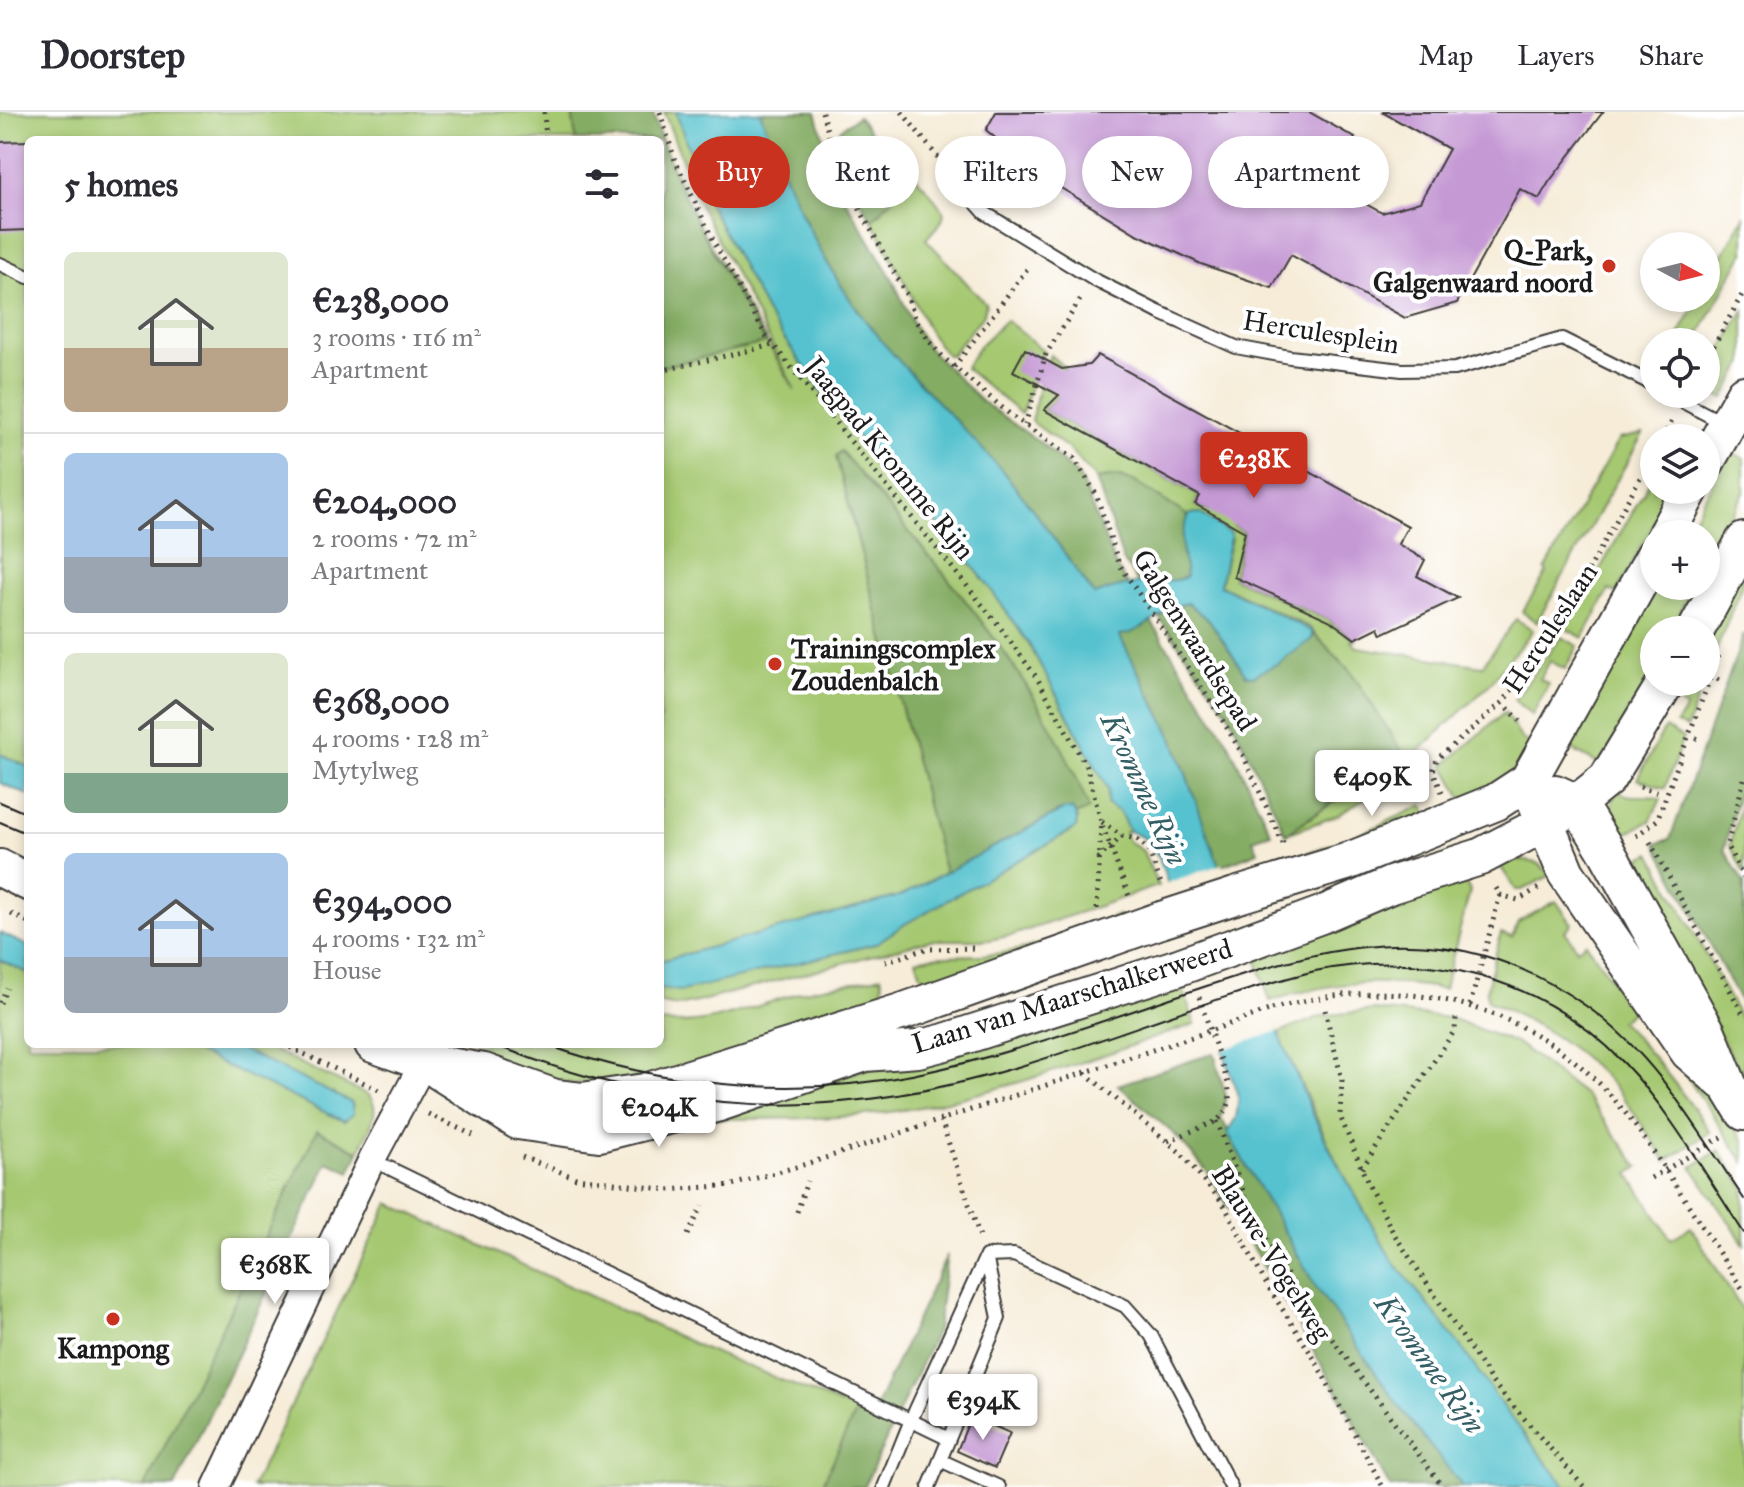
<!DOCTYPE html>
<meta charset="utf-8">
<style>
body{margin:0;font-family:"IM FELL Great Primer",serif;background:#f7f7f7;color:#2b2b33;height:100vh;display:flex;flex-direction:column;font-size:30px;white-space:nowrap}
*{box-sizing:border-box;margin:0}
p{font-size:26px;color:#7c7c81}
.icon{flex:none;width:44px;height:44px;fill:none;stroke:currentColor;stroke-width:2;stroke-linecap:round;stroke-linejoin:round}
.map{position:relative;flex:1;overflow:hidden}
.details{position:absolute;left:24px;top:24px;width:640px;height:912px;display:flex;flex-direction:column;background:#fff;border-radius:12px;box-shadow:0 4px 12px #0003}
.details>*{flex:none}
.top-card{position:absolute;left:688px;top:24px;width:760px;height:72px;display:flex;gap:16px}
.needle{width:52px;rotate:97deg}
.fabs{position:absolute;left:1640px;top:120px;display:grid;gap:16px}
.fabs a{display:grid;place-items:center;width:80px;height:80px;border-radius:50%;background:#fff;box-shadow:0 4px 12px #0003;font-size:40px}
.price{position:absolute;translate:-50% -68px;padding:0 18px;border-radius:8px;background:#fff;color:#222;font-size:26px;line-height:52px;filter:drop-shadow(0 2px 4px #0008)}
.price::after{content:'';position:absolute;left:50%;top:48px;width:24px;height:18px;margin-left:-12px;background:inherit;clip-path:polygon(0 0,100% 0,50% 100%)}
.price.current{background:#c8321e;color:#fff}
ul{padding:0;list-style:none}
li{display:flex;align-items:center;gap:24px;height:200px;padding:0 40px}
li+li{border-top:2px solid #e1e1e2}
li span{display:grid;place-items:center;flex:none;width:224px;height:160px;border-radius:12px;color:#555}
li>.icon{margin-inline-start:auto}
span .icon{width:96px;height:96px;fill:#fffc;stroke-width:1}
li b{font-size:34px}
h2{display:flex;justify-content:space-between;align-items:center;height:96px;padding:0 40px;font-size:34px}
.chip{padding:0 28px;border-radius:36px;background:#fff;box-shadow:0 4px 12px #0003;font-size:28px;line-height:72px}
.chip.current{background:#c8321e;color:#fff}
header{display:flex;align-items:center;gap:48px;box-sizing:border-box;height:112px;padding:0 40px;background:#fff;border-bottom:2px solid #e1e1e2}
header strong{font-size:38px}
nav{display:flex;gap:44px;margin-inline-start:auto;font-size:28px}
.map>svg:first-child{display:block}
.green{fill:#a5c871;stroke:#607246;stroke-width:2}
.forest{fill:#84ac63;stroke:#506440;stroke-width:2}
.water{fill:#56c2cf;stroke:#396f76;stroke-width:2}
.pier{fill:#f6ecd8}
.building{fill:#c599d4}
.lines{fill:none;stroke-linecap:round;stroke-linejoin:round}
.service-casing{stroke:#3d3b38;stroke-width:16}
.minor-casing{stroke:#3d3b38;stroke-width:30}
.secondary-casing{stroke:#3d3b38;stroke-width:40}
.path{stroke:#3d3b38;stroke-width:5;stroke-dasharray:2 6;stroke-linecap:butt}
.service{stroke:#fff;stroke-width:12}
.minor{stroke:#fff;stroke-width:26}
.secondary{stroke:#fff;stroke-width:36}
.tram{stroke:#1c1c1c;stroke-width:2}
.secondary-bridge-casing{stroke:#3d3b38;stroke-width:40;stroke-linecap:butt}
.path-bridge{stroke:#3d3b38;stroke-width:5;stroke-dasharray:2 6;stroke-linecap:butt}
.secondary-bridge{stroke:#fff;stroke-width:36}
.poi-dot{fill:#c8321e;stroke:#fff;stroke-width:3}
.labels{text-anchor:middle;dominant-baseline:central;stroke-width:8;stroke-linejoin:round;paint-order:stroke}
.poi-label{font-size:28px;font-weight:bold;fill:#1c1c1c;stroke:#fff;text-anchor:end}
.street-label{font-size:28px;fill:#1c1c1c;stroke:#fff}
.water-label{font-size:30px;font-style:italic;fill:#335e64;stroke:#fff}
</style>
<header>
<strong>Doorstep</strong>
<nav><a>Map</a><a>Layers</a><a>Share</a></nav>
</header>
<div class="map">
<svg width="1744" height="1375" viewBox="0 0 1744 1375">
<rect width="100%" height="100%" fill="#fff"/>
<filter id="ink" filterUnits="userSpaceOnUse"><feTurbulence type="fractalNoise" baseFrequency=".0125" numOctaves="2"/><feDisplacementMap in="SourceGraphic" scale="16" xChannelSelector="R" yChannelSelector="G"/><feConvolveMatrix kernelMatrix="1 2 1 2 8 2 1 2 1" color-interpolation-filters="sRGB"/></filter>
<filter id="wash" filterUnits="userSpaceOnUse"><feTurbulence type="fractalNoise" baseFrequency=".006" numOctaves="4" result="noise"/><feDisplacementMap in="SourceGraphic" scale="32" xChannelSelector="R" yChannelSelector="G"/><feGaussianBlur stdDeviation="1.8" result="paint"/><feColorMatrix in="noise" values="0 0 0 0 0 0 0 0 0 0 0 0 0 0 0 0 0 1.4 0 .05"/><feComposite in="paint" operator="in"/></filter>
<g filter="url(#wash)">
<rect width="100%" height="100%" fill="#f6ecd8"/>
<path class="green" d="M0,0h652l22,63 26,52 95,163 -97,-189 -34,-89h12l30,86 63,119 76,107 85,90 55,67 44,63 79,145 -1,15 13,8 9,19 -4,1 3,9 15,10 15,35 -145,49 -24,5h-59l-233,62 -20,4 -17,-3v-14l22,1 193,-46 30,-20 171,-96 -1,-13 13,-6c-49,-138 -155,-246 -247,-358l-5,6 109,416 -42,22 -243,66v-821h-632v627l-28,-13z
M904,54l24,24 16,22 -2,9 -16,18 60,65 -2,10 -33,41h-4c-21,-23 -22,-35 -36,-60 -13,-25 -26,-50 -39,-75l20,-21z
M1744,105v36l-49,89h-20l24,-44h7v-13z
M1744,198v52l-20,36 -18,-5v-15z
M1006,208l38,31 -23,63 -56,-46 14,-22z
M1050,243l16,14 -10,24 1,4 -13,13 155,86 -4,9 13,6 30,7 -4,8 10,6 -11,46 95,42 27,20 -4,1 6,6 125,19 34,-47 17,11 -45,56 -116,109 -36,21 -50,18 77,-51 40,-30 -52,-81 -42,-45 -89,-42 11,-46 -41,-25 -2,2 -53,-34 -19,-6 -20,3 -26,-29 -39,-29 9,-39z
M1643,322l-106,188 -15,-10 25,-40 -2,-2 74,-131z
M1734,341l10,6v34l-38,69v-28h-21l43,-79z
M1654,362v16h19l-57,103 -7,-3 -26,48 -17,-9z
M1744,448v19l-36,93 -2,-42z
M1656,474h37l-11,20 -6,24h-22v52l-52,84 -35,-19z
M1561,525l17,9 -13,23 -15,-8 -10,18 9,5 -17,31 -18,-15z
M1687,570h17l-17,46 -11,-4 10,-16 -10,-6z
M1505,600l16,26 10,6 -15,27 -51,32 -21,-38z
M1665,616l18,10 -18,50 -28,-9z
M1617,679c18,10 25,1 44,8l-11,22 -38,20c-7,-18 -4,-33 5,-50z
M1744,679v82l-14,-27z
M1423,693l6,13 -165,50 94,-33z
M1651,741l93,172v53l-120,-211z
M1509,746l29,5 13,12 -29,15h-6l-18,-27z
M1459,760l11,19 -26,98c-67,-11 -110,-8 -174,12l-14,-43 35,-11 -3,-13z
M1556,789l16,23 -7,7 12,18 9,-6 47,67 -13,11c34,34 62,70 90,111l-44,29c-15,-23 -30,-46 -46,-67 -35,-44 -82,-71 -132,-93l-2,-9 15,-59 11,4 6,-15z
M1119,803l5,11 -195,57 -8,-8 -5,-15c26,-7 53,-3 80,-6 39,-5 85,-26 123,-39z
M0,848l28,13v71h151l165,77 9,-7 -1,-11 -122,-59h30l108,51c16,15 -2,39 -9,57l-42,-21 -172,356h-145z
M881,864l2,8 -4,18 -197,72 -108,10 -41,-9 -77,-31h204v-22c51,7 104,-21 153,-33 23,-5 45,-6 68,-13z
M1181,871l14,41c-98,33 -196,70 -298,87 -62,10 -131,7 -194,8l12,-9z
M1373,898l77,8 68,26 67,51 54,72 -10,7 42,65 20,-12 53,86v174h-178l-61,-77 -46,-66 -69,-87 -55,-98 -57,-126 44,-17z
M1661,910l83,119v21l-90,-135z
M1719,1038l25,37v57l-52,-77z
M389,1091l314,145 154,63 -35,76h-570z"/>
<path class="forest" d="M572,0h80c26,82 69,157 114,231l-106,24v-227h-84z
M760,0h56l21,74 56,94 19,42 16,26 53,53 60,42 38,33 37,90 13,20 -35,9c-29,-41 -58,-84 -91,-122 -45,-53 -97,-99 -139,-154 -46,-61 -78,-136 -104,-207z
M858,4l13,17 33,33 -12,33 -20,21 -22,-35 -13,-49 4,-7z
M841,339c92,112 197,220 248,358l-14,6 -3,-5 -8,-1 -119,64 -109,-417z
M1116,364l19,6 53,34c-10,23 -4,38 -2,61l-7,4 -41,2 -15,-23 -27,-81z
M1188,491l22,18 36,54 7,1 26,-13 34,-26v-4l38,39 52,81 -117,81 -56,-118 -71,-99 19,-11z
M1151,509l77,121 43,91 -18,6 5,13 -39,15 -45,-126 -55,-106 11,-2z
M1744,522v137l-20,78 20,34v125l-88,-164 14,-5z
M1214,941l12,43 -5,22 95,169 85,122 62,78h-73l-47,-86 -136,-230 -32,-36 -57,-50z
M317,1018l42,22 -9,20 -22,-10 -153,325h-30z
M947,1143l-10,75 -73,157h-43l34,-74 15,6z"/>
<path class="water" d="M676,0h84c26,71 58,146 104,207 42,55 94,101 139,153 33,39 62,82 91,123 16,-6 35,-11 52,-13 14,-2 27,1 40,-5 -2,-26 -10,-37 4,-63l9,-1 32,21 -11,51 92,46v8l-33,24 -26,13 -7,-1 -36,-54 -22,-18c-25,4 -44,31 -69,32l55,106 45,125 25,84 67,160 24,49 55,98 69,87 46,66 61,77h-103l-62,-78 -85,-122 -89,-155 9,-14 3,-19 -80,-242 -15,-19 -15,-7 -9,-19 -13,-8 1,-15 -79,-145 -44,-63 -55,-67 -85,-90 -76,-107 -63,-119z
M0,642l28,13v28l-28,-12z
M1065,697l8,1 4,9 -1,9 -171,96 -30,20 -193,47 -22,-2v-28l243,-66z
M0,821l28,13v27l-28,-13z
M179,932h51l122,59 1,11 -9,7z"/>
<path class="pier" d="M1222,752l6,18 -58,19 -6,-17z
M1230,777l17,60 32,82 -60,20 -47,-143z"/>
<g id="blocks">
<path class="building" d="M996,0h313l46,26 -25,46 52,29 38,-11 29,-53 -67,-37h221l-54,70 -10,17 -19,-10 -63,114 -52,15 -114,-63 -19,33 -71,-24 -66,-31 -84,-51 -51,-40 -14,-12z
M28,29v89l-28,1v-89z
M1025,237l37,20 27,-4 9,-10 310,171 -10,18 27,16 -8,16 41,22 -76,36 -3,-7 -24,12 -26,-19 -95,-43 11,-45 -50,-28 5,-8 -156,-86 15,-15 -46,-24z
M971,1304l39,17 -15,35 -38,-17z"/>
</g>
</g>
<g filter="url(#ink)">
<use href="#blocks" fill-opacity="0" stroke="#3d3b38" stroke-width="2"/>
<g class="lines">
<defs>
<path id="service" d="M962,75l23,26 108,66 63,32 80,36 54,10 112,13 53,-1 107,-30 92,46
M0,152l28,13
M1668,282l57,30
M385,1054l564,273
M986,1144l28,-1 111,51 26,29 80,152
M940,1348l59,27
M884,1375l27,-67 75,-164
M929,1375l70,-169 -13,-62"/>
<path id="minor" d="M216,1375l156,-328 52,-97"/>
<path id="secondary" d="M1706,350l38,-68
M1666,422l24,-44
M1696,518l48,-89
M1555,681l22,10 30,49 100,180 23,57 14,23
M1536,689l30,72 123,179 34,30
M0,756l28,14
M1235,784l111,-34 150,-60 32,-21 126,-225
M1250,829l71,-26 70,-30 89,-28 65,-34 32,-20 30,-24 59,-97
M373,932l51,18 60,10 71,26 27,3 63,-9 259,-81 257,-91
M439,959l79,50 81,12 120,-30 146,-50 53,-4 27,-7 231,-74"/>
</defs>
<use href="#service" class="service-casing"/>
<use href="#minor" class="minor-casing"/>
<use href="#secondary" class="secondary-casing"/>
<path class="path" d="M544,0l2,28
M660,0l15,48 39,82 52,94 234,291 37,51 50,90 14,54 28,74
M822,0l16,57 70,129 8,22 12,20 16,18 68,58 62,42 22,36 23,70 98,147 27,46 41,91
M902,0l49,62
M1706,248l38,-69
M954,255l76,-102
M660,259l113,-26
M1025,313l21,-71 37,-59
M1663,326l10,-19
M1706,561l1,1
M1717,567l4,2
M1508,596l16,17
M1696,626l3,1
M1744,667l-17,67 17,32
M1640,675l22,7
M1442,680l-9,-21 4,-12 66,-57 50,-68 101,-181
M1102,710l20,14 15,3 11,10 14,37
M1636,724l21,-16 63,-168
M1650,730l94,174
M1098,747l24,-23
M1500,783l18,5 21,-12
M1097,797l4,-82
M11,802l17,8
M885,850l41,-13 52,-1
M0,891l7,-15
M1470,893l30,-110 -6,-11
M1272,897c134,-40 273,-4 358,110 41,55 76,116 114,172
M1325,898l17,70 -2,36 29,70 25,48 99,149 91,104
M283,932l96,46
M1085,961l96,80 42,50 42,79 50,78 68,127
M428,1002l45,21
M941,1008l40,120
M1217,1009l32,86 47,84 147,196
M1168,1029l49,-20 10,-11 3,-10 -2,-17 -30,-89
M522,1045l54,21 93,12 63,-5 78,-22 388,-128
M1362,1056l93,-138 1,-13
M1651,1066l71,-41
M797,1100l10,-31
M688,1123l14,-29"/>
<use href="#service" class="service"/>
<use href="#minor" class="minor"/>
<use href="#secondary" class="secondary"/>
<path class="tram" d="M0,690l28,12
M0,710l28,12
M493,932c181,74 342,79 528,22 98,-30 194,-70 294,-95 113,-23 228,7 309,92 47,49 82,113 120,170
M544,932c118,42 245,55 368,31 85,-17 169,-46 250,-74 153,-52 281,-98 427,7 68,49 109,123 155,191"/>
<defs>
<path id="secondary-bridge" d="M1161,808l74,-24
M1176,856l74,-27"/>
</defs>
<use href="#secondary-bridge" class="secondary-bridge-casing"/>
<path class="path-bridge" d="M1198,923l74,-26"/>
<use href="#secondary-bridge" class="secondary-bridge"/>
</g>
</g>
<g class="poi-dot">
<circle cx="1609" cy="154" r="8"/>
<circle cx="775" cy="552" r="8"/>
<circle cx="113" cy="1207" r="8"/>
</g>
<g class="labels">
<g class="poi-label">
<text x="1593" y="138">Q-Park,<tspan x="1593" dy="32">Galgenwaard noord</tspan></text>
<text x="791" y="536" text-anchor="start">Trainingscomplex<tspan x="791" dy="32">Zoudenbalch</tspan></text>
<text x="113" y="1236" text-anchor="middle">Kampong</text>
</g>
<g class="street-label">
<text transform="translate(1321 220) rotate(9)">Herculesplein</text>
<text transform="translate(890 346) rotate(51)">Jaagpad Kromme Rijn</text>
<text transform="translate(1550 516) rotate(-57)">Herculeslaan</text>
<text transform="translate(1195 528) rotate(58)">Galgenwaardsepad</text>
<text transform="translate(1072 884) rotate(-17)">Laan van Maarschalkerweerd</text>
<text transform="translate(1272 1141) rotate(58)">Blauwe-Vogelweg</text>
</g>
<g class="water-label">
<text transform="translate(1144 677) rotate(65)">Kromme Rijn</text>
<text transform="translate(1430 1252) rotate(54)">Kromme Rijn</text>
</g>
</g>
</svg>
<div class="fabs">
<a><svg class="needle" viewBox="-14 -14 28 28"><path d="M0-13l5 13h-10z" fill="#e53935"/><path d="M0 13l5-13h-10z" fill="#7c7c81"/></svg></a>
<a><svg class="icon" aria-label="locate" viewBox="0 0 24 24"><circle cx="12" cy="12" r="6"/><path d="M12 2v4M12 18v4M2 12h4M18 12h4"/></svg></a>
<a><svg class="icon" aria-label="layers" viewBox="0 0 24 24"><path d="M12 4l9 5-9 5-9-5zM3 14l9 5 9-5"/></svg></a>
<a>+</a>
<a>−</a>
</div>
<b class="price current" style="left:1254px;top:388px">€238K</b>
<b class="price" style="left:1372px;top:706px">€409K</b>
<b class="price" style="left:659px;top:1037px">€204K</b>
<b class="price" style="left:275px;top:1194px">€368K</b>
<b class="price" style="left:983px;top:1330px">€394K</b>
<div class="top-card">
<a class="chip current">Buy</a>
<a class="chip">Rent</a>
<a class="chip">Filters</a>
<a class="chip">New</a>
<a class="chip">Apartment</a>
</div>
<section class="details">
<h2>5 homes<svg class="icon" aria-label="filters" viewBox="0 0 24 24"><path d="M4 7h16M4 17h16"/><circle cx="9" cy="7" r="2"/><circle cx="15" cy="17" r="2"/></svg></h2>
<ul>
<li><span style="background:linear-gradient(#dfe7d0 60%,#b9a48a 0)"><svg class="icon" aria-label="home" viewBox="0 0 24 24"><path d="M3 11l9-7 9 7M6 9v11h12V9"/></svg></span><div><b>€238,000</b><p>3 rooms · 116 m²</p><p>Apartment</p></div></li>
<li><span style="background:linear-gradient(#a9c7e8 65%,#9aa5b1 0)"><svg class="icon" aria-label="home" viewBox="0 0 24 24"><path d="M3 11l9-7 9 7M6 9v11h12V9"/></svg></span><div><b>€204,000</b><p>2 rooms · 72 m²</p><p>Apartment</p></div></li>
<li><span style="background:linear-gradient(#dfe7d0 75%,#7fa58c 0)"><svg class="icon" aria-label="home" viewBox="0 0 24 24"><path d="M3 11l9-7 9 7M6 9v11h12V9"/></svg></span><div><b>€368,000</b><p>4 rooms · 128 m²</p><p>Mytylweg</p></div></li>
<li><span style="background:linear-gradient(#a9c7e8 65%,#9aa5b1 0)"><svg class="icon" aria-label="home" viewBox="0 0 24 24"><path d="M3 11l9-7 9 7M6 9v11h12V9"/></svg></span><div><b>€394,000</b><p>4 rooms · 132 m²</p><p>House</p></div></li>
</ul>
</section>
</div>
